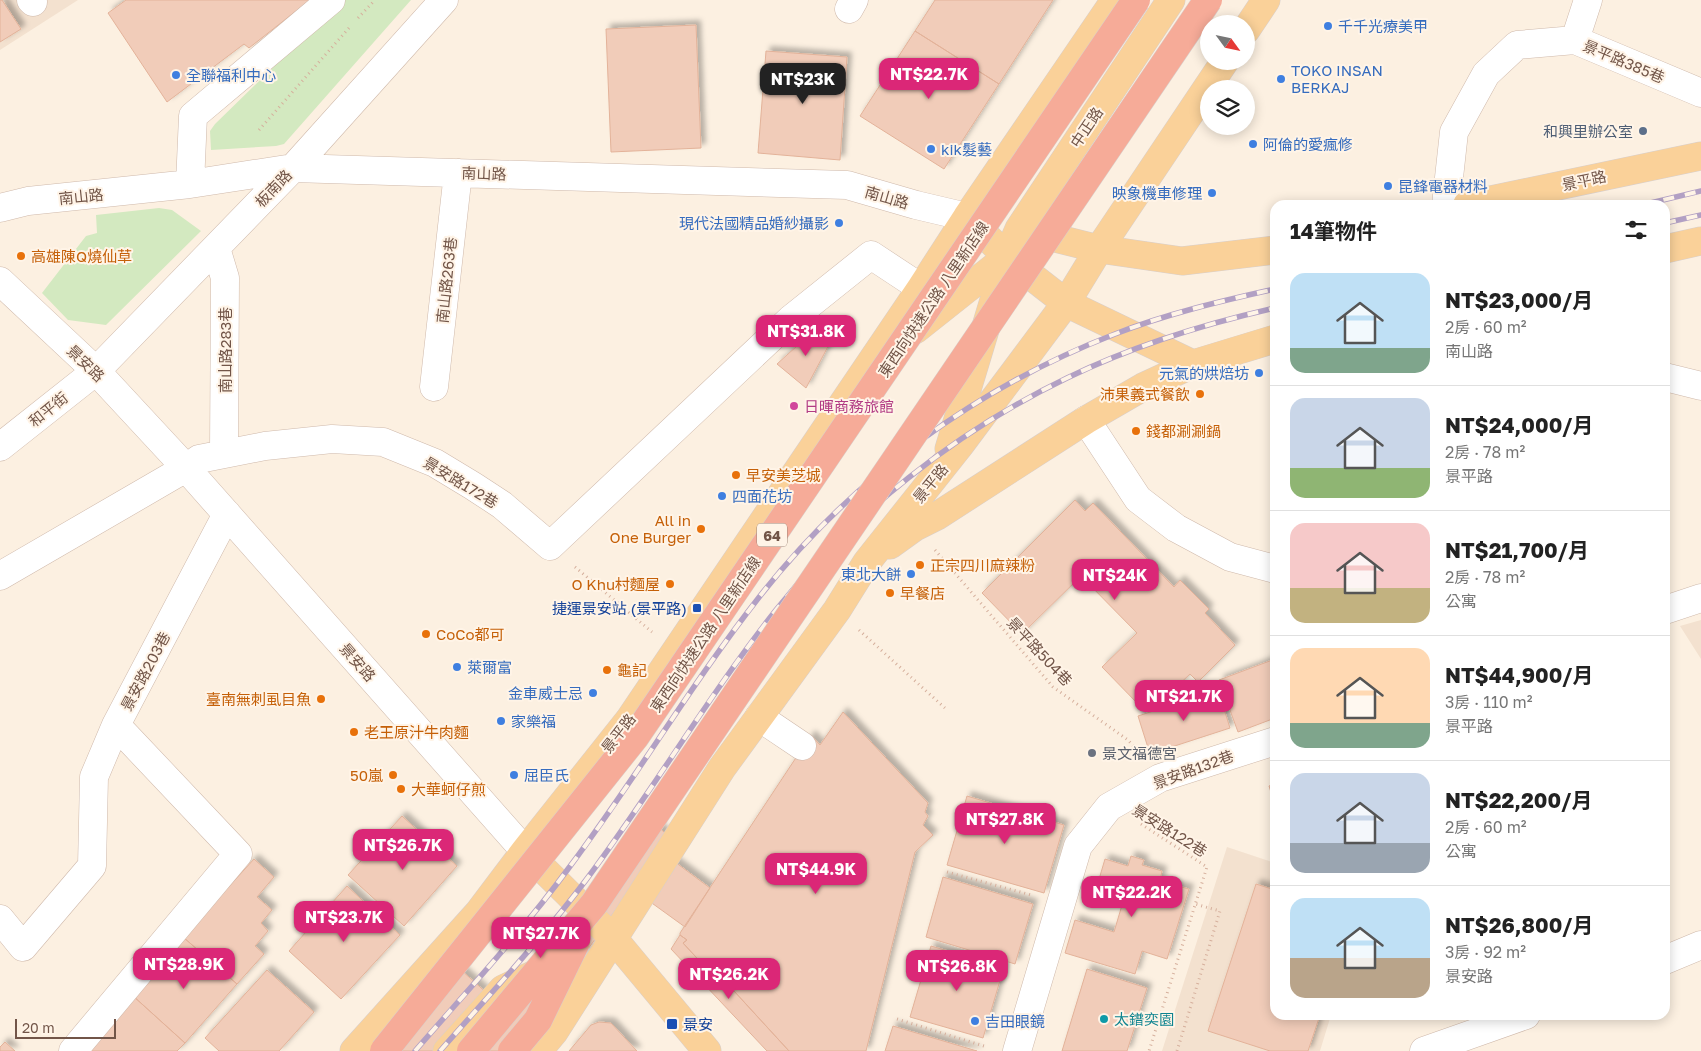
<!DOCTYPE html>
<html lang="zh-TW">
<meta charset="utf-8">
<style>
body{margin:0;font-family:"Golos Text","Noto Sans TC",sans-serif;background:#f6f6f6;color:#222;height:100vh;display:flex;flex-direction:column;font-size:19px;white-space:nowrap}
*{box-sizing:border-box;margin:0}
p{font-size:16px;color:#767676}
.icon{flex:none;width:28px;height:28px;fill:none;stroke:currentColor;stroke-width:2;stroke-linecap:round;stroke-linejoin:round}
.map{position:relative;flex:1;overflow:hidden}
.panel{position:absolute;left:1270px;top:200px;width:400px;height:820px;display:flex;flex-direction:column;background:#fff;border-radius:15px;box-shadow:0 2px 12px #0003}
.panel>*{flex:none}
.needle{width:32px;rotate:123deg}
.tools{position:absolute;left:1200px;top:15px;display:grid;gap:10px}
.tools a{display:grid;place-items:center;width:55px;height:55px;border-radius:50%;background:#fff;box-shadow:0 2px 12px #0003;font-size:25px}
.scale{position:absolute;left:15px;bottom:12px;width:101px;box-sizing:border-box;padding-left:5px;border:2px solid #725548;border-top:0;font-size:14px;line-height:18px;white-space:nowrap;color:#725548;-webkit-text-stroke:4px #fff4e7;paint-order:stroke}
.price{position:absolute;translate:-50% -42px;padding:0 11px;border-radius:10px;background:#db2777;color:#fff;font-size:16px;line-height:32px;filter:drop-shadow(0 1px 2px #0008)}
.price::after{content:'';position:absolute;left:50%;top:30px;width:15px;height:11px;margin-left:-8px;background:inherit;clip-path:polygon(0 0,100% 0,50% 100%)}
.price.active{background:#222;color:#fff}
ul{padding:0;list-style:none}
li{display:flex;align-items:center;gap:15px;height:125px;padding:0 20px}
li+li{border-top:1px solid #e0e0e0}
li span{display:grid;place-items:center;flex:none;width:140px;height:100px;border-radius:15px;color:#555}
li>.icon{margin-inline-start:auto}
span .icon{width:60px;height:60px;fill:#fffc;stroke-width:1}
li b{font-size:21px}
h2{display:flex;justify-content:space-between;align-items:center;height:60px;padding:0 20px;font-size:21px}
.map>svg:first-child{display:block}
.residential{fill:#f3e1cf}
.green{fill:#d3e9c0}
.building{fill:#f1ccb9;stroke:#e3b299;filter:url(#shadow)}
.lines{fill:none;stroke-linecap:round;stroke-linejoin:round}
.minor-casing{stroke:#cfb9ab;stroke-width:29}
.major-casing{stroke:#d8cfcc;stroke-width:29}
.path{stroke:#d5af9c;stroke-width:3;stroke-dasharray:1 4;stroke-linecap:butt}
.minor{stroke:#fff;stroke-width:28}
.major{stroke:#fad199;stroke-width:28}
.rail-casing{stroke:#b2a0c4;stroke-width:5.5}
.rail{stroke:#fff4e7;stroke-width:4;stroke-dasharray:11;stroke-linecap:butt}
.highway-bridge-casing{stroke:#d8cfcc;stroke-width:29;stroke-linecap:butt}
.highway-bridge{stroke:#f6ab98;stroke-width:28}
.shop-dot{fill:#3f7fe0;stroke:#fff4e7;stroke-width:2}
.service-dot{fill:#5c6f8a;stroke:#fff4e7;stroke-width:2}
.food-dot{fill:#e8710a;stroke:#fff4e7;stroke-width:2}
.hotel-dot{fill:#d1479c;stroke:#fff4e7;stroke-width:2}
.transit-dot{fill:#1a4fb4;stroke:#fff4e7;stroke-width:2}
.worship-dot{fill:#6b7280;stroke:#fff4e7;stroke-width:2}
.culture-dot{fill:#0f9aa8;stroke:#fff4e7;stroke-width:2}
.labels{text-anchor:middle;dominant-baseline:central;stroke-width:4;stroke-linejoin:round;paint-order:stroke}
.shield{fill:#fff4e7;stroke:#9c8578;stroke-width:1}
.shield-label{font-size:14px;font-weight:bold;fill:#725548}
.shop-label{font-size:15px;fill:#366cbe;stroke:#fff4e7;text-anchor:start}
.street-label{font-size:15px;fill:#725548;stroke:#fff4e7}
.service-label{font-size:15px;fill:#4e5e75;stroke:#fff4e7;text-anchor:end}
.food-label{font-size:15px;fill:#c56008;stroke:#fff4e7;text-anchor:start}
.hotel-label{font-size:15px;fill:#b23c85;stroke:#fff4e7;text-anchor:start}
.transit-label{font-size:15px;fill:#164399;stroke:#fff4e7;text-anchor:end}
.worship-label{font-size:15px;fill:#5b616d;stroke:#fff4e7;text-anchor:start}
.culture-label{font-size:15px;fill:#0d838f;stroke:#fff4e7;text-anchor:start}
</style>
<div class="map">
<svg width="1701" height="1051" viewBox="0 0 1701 1051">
<defs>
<filter id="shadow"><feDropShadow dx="4.5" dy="-4.5" stdDeviation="2.5" flood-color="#0004"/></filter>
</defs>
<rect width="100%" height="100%" fill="#fcf0e1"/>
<path class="residential" d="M0,0h78l-78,50z
M1701,620v39l-21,-33z
M1227,847l48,16v152h56l-11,36h-158z"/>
<path class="green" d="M342,0h69l-127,144 -8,2 -65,4 -1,-19 5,-7z
M159,208l13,2 29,21 -95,94 -38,-5 -26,-27 44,-57 11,-3 -1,-18z"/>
<path class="building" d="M0,0h2l19,29 -21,13z
M126,0h184l-61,48 -5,-4 -77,58 -59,-89z
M935,0h118l-54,84 -84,-53z
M696,25l5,123 -90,4 -5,-123z
M915,31l84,53 -55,85 -84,-53z
M766,51l81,6 -7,103 -82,-7z
M819,326l13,13 -26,49 -29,-24z
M1075,500l10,11 8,-8 81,84 6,-7 29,29 -4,4 30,32 -37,37 -8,-8 -19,18 -5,-4 -11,10 -4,-5 -12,12 -37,-38 35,-34 -56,-57 -59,58 -40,-41z
M1275,659v59l-37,14 -19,-52z
M1218,690l12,38 -80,26 -12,-38z
M843,712l85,91 -3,9 3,4 -5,9 10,10 -18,17 -49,199h-77l-55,-60 -4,3 -47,-51 4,-3 -7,-5v-2l131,-198 9,10z
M1275,783v22l-6,-19z
M967,796l97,29 -20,68 -97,-28z
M402,816l55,50 -53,60 -56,-51z
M648,820l15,11 11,12 -3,16 39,29 -25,39 -54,-39 -45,64 -87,99h-153l114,-82 39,35z
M1131,856l13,4 -2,5 20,6 -2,10 29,8 -22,70 -25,-8 -7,23 -70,-21 10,-33 39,12 11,-37 -28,-9 8,-27 23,7z
M254,859l20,18 -17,20 15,13 -11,13 7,8 -13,15 9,8 -27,30 -54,-47z
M943,877l90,27 -18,60 -89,-27z
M1256,884l19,6v125h45l-12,36h-38l-62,-20z
M347,886l53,49 -59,64 -52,-48z
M680,935l7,5 -4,3 47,51 4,-3 55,60h-22l-96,-102z
M183,937l54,47 -52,59 -53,-48z
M931,946l73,21 -21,71 -73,-21z
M1087,969l60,19 -20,63h-65z
M267,970l47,42 -35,39h-60l-14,-13z
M132,995l53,48 -8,8h-96z
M599,1022l12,1 26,28h-68l22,-26z
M893,1026l84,25h-92z
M5,1042l10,9h-15v-4z"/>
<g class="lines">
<defs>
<path id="minor" d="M31,0l2,2
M849,9l5,-9
M1575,40l13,-40
M190,184l3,-68 138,-116
M1446,205l8,-73 32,-58 31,-29 58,-5 126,53
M0,208l28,-7 162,-17 103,-16 554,17 69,20 51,12
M216,248l9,30 -1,175
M0,281l96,90 90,97 339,383
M1665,377l36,9
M434,387l24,-214
M1086,420l52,79 38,29 54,29 45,12
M0,447l96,-76 197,-203 151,-168
M0,576l186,-108 13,-9 66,-13 67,-7 51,3 52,21 38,23 29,19 48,41 241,-227 80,-64 50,33
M1665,610l36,-12
M759,717l43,29
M0,919l23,28 69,-81 2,-89 22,-52
M1665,960l36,-15
M73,1051l165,-197 -122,-129 111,-211
M1017,1051l61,-205 31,-39 51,-29 115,-37
M1424,1051l102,-36"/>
<path id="major" d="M1246,30l20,-30
M1467,205l234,-49
M967,217l40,40 59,46 127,61
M1027,231l72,18 83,12 93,-11
M1665,249l36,-8
M915,330l92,-73
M949,449l58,-192 12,-28 152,-229
M890,545l25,-18 22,-11 149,-96 57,-33 50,-23 82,-25
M525,851l88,87 94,113
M354,1051l125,-139 46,-61 104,-131 292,-432 46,-71 148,-217
M447,1051l56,-62 38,-18
M538,1051l16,-19 168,-264 115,-158 30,-48 93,-117 106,-142 33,-54 126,-188"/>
</defs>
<use href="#minor" class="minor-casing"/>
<use href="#major" class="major-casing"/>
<path class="path" d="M358,18l17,-18
M259,130l90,-102
M935,550l118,137 75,53 12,14
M575,567l77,65
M859,630l87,79
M1141,824l66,43 -58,184
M947,872l84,23
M897,1019l90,28
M1177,1051l43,-140 -25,-7"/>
<use href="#minor" class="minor"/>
<use href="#major" class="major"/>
<defs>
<path id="rail" d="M1642,205l59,-14
M1665,223l36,-8
M415,1051c52,-60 106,-118 153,-182 67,-89 123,-185 192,-273 92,-117 215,-208 355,-262 51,-20 106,-33 160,-45
M440,1051c49,-56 101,-111 146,-171 66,-88 122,-184 190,-270 77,-97 179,-178 291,-232 66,-32 137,-54 208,-70"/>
</defs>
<use href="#rail" class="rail-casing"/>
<use href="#rail" class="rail"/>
<defs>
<path id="highway-bridge" d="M384,1051l251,-314 501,-737
M471,1051l123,-147 614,-904
M512,1051l26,-31 38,-78"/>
</defs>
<use href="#highway-bridge" class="highway-bridge-casing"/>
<use href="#highway-bridge" class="highway-bridge"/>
</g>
<g class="shop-dot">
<circle cx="1328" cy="26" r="5"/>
<circle cx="176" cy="75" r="5"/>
<circle cx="1281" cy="79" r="5"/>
<circle cx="1253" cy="144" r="5"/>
<circle cx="931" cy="149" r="5"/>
<circle cx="1388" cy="186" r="5"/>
<circle cx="1212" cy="193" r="5"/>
<circle cx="839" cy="223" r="5"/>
<circle cx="1259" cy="373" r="5"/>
<circle cx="722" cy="496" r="5"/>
<circle cx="911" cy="574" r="5"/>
<circle cx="457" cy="667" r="5"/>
<circle cx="593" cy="693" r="5"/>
<circle cx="501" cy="721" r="5"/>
<circle cx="514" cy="775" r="5"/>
<circle cx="975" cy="1021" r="5"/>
</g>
<circle class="service-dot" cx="1643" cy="131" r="5"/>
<g class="food-dot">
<circle cx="21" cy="256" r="5"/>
<circle cx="1200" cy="394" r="5"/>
<circle cx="1136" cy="431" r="5"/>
<circle cx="736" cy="475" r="5"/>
<circle cx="701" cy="529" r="5"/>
<circle cx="920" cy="565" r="5"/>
<circle cx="670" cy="584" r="5"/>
<circle cx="890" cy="593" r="5"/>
<circle cx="426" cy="634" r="5"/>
<circle cx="607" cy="670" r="5"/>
<circle cx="321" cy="699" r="5"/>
<circle cx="354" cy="732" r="5"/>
<circle cx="393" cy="775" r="5"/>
<circle cx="401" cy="789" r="5"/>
</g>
<circle class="hotel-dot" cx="794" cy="406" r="5"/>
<g class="transit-dot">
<rect x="692" y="603" width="10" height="10" rx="2.5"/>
<rect x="666" y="1018" width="12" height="12" rx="2.5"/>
</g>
<circle class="worship-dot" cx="1092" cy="753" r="5"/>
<circle class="culture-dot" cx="1104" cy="1019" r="5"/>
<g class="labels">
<rect class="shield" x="757" y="523.5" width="30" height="23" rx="4"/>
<g class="shield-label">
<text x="772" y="535">64</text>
</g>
<g class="shop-label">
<text x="1338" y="26">千千光療美甲</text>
<text x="1291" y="70">TOKO INSAN<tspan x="1291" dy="17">BERKAJ</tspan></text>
<text x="186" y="75">全聯福利中心</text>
<text x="1263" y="144">阿倫的愛瘋修</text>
<text x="941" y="149">kik髮藝</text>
<text x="1398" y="186">昆鋒電器材料</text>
<text x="1202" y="193" text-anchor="end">映象機車修理</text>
<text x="829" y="223" text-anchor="end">現代法國精品婚紗攝影</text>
<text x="1249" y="373" text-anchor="end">元氣的烘焙坊</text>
<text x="732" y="496">四面花坊</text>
<text x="901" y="574" text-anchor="end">東北大餅</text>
<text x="467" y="667">萊爾富</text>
<text x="583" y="693" text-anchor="end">金車威士忌</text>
<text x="511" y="721">家樂福</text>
<text x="524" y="775">屈臣氏</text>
<text x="985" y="1021">吉田眼鏡</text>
</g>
<g class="street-label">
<text transform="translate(1624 61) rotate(23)">景平路385巷</text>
<text transform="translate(1086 127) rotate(-56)">中正路</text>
<text transform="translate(484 173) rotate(2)">南山路</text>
<text transform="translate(1584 180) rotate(-12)">景平路</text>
<text transform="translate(273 188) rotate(-46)">板南路</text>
<text transform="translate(81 196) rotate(-6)">南山路</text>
<text transform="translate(887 197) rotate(16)">南山路</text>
<text transform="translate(446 280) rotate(-84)">南山路263巷</text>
<text transform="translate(933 299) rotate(-56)">東西向快速公路 八里新店線</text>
<text transform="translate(225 350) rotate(-90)">南山路283巷</text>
<text transform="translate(86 363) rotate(44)">景安路</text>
<text transform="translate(48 409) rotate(-39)">和平街</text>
<text transform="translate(461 482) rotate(31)">景安路172巷</text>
<text transform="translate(930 483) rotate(-51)">景平路</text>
<text transform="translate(705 634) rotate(-56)">東西向快速公路 八里新店線</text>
<text transform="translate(1040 651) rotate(47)">景平路504巷</text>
<text transform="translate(358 662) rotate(49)">景安路</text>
<text transform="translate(145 671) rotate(-62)">景安路203巷</text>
<text transform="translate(618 733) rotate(-52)">景平路</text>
<text transform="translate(1193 769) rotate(-20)">景安路132巷</text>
<text transform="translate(1170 830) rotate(32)">景安路122巷</text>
</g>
<g class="service-label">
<text x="1633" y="131">和興里辦公室</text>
</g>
<g class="food-label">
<text x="31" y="256">高雄陳Q燒仙草</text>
<text x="1190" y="394" text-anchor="end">沛果義式餐飲</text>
<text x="1146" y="431">錢都涮涮鍋</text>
<text x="746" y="475">早安美芝城</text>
<text x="691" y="520" text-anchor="end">All in<tspan x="691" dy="17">One Burger</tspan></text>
<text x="930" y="565">正宗四川麻辣粉</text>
<text x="660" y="584" text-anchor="end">O Khu村麵屋</text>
<text x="900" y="593">早餐店</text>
<text x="436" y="634">CoCo都可</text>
<text x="617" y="670">龜記</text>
<text x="311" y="699" text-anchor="end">臺南無刺虱目魚</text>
<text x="364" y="732">老王原汁牛肉麵</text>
<text x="383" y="775" text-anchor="end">50嵐</text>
<text x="411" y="789">大華蚵仔煎</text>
</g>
<g class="hotel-label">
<text x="804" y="406">日暉商務旅館</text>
</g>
<g class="transit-label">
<text x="687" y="608">捷運景安站 (景平路)</text>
<text x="683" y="1024" text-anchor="start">景安</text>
</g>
<g class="worship-label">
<text x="1102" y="753">景文福德宮</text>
</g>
<g class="culture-label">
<text x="1114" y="1019">太鐠奕園</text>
</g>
</g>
</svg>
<div class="tools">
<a><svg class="needle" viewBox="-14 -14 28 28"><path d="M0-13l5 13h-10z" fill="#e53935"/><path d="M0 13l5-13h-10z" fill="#767676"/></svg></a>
<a><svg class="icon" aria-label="layers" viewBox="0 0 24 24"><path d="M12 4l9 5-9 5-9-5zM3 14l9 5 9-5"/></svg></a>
</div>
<div class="scale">20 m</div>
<b class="price" style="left:929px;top:100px">NT$22.7K</b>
<b class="price active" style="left:803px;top:105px">NT$23K</b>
<b class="price" style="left:806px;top:357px">NT$31.8K</b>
<b class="price" style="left:1115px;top:601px">NT$24K</b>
<b class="price" style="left:1184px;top:722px">NT$21.7K</b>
<b class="price" style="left:1005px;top:845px">NT$27.8K</b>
<b class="price" style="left:403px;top:871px">NT$26.7K</b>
<b class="price" style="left:816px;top:895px">NT$44.9K</b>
<b class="price" style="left:1132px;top:918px">NT$22.2K</b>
<b class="price" style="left:344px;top:943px">NT$23.7K</b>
<b class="price" style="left:541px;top:959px">NT$27.7K</b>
<b class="price" style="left:184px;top:990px">NT$28.9K</b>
<b class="price" style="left:957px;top:992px">NT$26.8K</b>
<b class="price" style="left:729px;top:1000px">NT$26.2K</b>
<section class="panel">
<h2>14筆物件<svg class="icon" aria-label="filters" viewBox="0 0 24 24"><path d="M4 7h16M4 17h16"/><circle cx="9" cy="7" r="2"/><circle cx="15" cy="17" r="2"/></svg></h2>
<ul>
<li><span style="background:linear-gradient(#bfe0f5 75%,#7fa58c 0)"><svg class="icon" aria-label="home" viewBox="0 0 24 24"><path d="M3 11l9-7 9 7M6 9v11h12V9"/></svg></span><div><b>NT$23,000/月</b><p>2房 · 60 m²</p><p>南山路</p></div></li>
<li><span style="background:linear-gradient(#c9d6e8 70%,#8fb573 0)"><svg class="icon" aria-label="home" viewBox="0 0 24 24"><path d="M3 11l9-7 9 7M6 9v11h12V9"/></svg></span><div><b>NT$24,000/月</b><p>2房 · 78 m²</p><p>景平路</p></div></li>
<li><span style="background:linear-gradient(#f6c9c9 65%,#c2b280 0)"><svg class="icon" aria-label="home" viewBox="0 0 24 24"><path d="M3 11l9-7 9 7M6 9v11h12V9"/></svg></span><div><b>NT$21,700/月</b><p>2房 · 78 m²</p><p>公寓</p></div></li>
<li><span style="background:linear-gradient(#ffd9b3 75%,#7fa58c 0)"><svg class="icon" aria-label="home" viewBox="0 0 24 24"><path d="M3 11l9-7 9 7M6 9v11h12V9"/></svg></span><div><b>NT$44,900/月</b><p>3房 · 110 m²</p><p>景平路</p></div></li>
<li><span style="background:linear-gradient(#c9d6e8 70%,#9aa5b1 0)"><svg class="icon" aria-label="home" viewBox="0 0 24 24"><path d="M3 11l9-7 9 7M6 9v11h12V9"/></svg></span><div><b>NT$22,200/月</b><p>2房 · 60 m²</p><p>公寓</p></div></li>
<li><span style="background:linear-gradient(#bfe0f5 60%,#b9a48a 0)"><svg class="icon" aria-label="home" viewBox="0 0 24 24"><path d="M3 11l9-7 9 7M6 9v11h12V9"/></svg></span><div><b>NT$26,800/月</b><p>3房 · 92 m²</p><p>景安路</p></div></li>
</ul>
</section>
</div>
